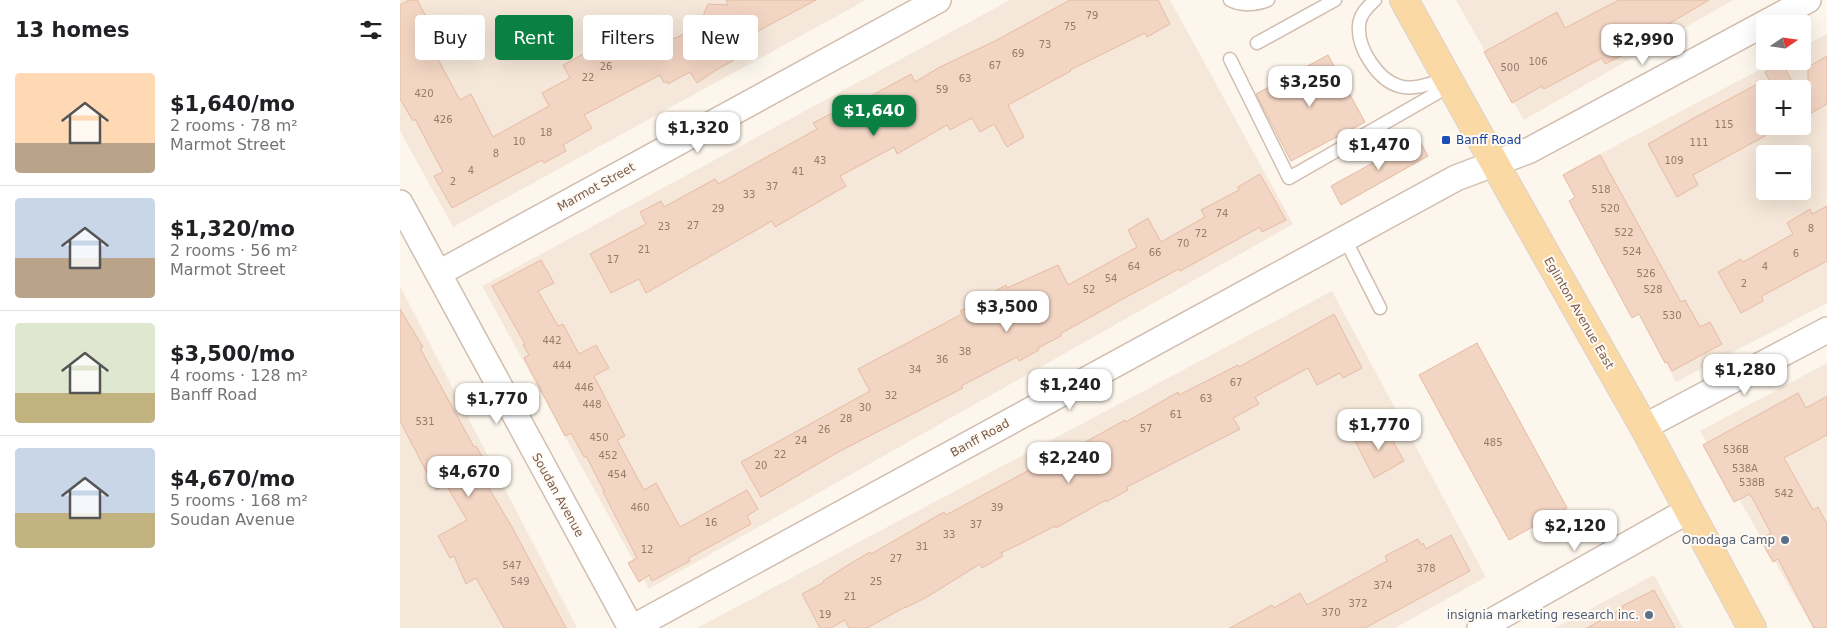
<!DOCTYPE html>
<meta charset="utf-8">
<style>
body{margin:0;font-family:"DejaVu Sans",sans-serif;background:#f2f2f2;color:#202124;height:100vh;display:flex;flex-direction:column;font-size:19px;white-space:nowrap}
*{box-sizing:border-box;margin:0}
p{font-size:16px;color:#757577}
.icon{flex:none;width:28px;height:28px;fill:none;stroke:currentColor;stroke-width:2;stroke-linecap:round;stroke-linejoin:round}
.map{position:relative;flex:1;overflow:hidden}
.details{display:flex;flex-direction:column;background:#fff;width:400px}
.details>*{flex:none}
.top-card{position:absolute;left:15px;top:15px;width:475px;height:45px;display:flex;gap:10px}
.needle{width:32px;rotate:77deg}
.buttons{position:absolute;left:1356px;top:15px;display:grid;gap:10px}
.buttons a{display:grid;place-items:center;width:55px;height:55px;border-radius:5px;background:#fff;box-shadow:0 5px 20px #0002;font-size:25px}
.price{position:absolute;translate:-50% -42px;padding:0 11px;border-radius:10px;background:#fff;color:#222;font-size:16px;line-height:32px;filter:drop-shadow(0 1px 2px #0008)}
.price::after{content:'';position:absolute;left:50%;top:30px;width:15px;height:11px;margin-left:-8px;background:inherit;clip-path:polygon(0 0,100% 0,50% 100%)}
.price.on{background:#0b8043;color:#fff}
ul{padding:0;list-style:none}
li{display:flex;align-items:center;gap:15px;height:125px;padding:0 15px}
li+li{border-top:1px solid #e0e0e0}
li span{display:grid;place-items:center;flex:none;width:140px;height:100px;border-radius:5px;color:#555}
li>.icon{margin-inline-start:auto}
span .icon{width:60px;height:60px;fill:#fffc;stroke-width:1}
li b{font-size:21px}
h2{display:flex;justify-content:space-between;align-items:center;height:60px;padding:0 15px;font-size:21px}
.tag{padding:0 18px;border-radius:5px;background:#fff;box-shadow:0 5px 20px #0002;font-size:18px;line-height:45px}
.tag.on{background:#0b8043;color:#fff}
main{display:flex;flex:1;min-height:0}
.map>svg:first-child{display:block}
.residential{fill:#f5e8da;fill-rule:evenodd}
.building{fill:#f3d5c3;stroke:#e6bba3}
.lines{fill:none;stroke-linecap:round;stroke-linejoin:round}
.service-casing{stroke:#d1beb0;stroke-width:15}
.minor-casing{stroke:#d1beb0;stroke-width:28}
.primary-casing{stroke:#dad1cd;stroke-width:30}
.service{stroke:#fff;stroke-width:12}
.minor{stroke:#fff;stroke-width:25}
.primary{stroke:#fbd9a5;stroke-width:28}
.transit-dot{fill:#1a4fb4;stroke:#fffaf3;stroke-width:2}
.service-dot{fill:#5c6f8a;stroke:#fffaf3;stroke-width:2}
.labels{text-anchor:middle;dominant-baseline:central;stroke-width:4;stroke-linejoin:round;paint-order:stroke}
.number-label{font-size:10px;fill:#987a6a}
.transit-label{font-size:12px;fill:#164399;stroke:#fffaf3;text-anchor:start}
.street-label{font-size:12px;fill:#7a5c4d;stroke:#fffaf3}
.service-label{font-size:12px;fill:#4e5e75;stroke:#fffaf3;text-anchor:end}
</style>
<main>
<section class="details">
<h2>13 homes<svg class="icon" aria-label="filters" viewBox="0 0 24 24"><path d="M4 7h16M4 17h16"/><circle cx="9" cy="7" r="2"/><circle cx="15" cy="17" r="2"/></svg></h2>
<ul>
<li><span style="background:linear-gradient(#ffd9b3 70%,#b9a48a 0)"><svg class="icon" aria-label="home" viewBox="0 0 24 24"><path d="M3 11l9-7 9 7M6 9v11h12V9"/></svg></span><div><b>$1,640/mo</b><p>2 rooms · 78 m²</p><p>Marmot Street</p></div></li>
<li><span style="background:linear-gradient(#c9d6e8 60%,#b9a48a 0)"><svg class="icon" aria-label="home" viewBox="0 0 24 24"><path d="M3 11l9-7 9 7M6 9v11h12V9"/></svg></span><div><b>$1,320/mo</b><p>2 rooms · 56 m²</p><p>Marmot Street</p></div></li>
<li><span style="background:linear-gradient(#dfe7d0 70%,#c2b280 0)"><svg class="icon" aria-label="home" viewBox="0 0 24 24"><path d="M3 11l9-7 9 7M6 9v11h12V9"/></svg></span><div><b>$3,500/mo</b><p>4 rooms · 128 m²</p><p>Banff Road</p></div></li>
<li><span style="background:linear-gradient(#c9d6e8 65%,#c2b280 0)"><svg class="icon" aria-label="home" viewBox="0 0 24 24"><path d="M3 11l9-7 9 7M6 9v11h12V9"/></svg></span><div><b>$4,670/mo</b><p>5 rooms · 168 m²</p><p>Soudan Avenue</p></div></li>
</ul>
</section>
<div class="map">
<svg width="1427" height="628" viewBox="0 0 1427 628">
<rect width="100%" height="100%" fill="#fdf6ec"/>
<path class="residential" d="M0,0h466l-413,227 -53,-96z
M610,0h160l123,224 -644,365 -167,-303z
M1056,0h277l-209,120z
M1427,34v269l-151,79 -110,-210 210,-111h26l1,-14zM1365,89h37v37h-37zM1365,154h37v37h-37z
M0,286l177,342h-177z
M932,291l154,286 -91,51h-698z
M1427,363v265h-14l-113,-197z
M1254,575l29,53h-128z"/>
<path class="building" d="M9,0h8l25,45 -9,5 27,50 11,-6 22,43 56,-31 -7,-13 28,-15 -7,-13 66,-36 9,17 31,-15 5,8 25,-13 9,-22 20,1 -2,-5h90l-80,43 7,12 -27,15 -19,13 -7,-11 -22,12 -1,-3 -3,2 -4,-8 -76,40 8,13 -29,17 3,6 -22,12 -2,-3 -90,48 -18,-32 9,-4 -28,-53 -2,2 -13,-22v-94z
M670,0h88l12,24 -23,13 -2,-4 -75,37 1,1 -63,34 16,32 -17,10 -13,-23 -14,8 -8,-14 -22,12 -3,-5 -50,29 -3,-7 -54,29 6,10 -71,41 -3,-6 -126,72 -7,-14 -28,14 -21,-39 56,-30 -6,-12 21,-11 3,6 51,-28 3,5 99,-55 -4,-6 25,-13 -1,-2 20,-11 3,5 51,-28 4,8 25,-15 55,-26z
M1219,0h90l-69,41 2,3 -17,10 -20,10 -3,-6 -58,31 -2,-3 -30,17 -28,-51 73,-40 8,16z
M928,55l37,67 -74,39 -35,-67z
M1427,56v48l-19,11v-48z
M1382,63l14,26h-22l-9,-17z
M1365,80v56l-72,39 5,10 -21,12 -29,-53 44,-25z
M1018,138l10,18 -87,49 -10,-19z
M1200,155l81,147 4,-2 15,27 10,-5 12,22 -50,27 -5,-9 -2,1 -26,-49 -7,4 -63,-117 6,-4 -12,-22z
M860,174l26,46 -24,12 -2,-5 -80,44 -1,-2 -49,26 -70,39 1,2 -23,12 1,2 -20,11 -2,-4 -56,29 2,2 -123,63 -79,46 -20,-35 129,-71 -12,-22 104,-55 -2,-3 31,-15 -1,-2 16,-9 1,3 51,-23 10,20 69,-38 -9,-17 20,-12 13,24 44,-25 -4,-7 38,-20 -1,-3z
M1427,206v55l-65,35 1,5 -22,12 -23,-41 23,-13 2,3 50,-28 -6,-11 23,-14 2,5z
M141,260l13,23 -16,8 20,35 5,-2 16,30 17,-9 13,23 -15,8 31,60 -8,4 27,50 12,-7 24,44 67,-37 11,19 -11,7 4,8 -62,34 1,3 -38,20 -3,-6 -10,7 -11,-19 9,-5 -34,-66 1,-1 -18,-35 -2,1 -13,-24 -6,3 -41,-78 5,-3 -6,-10 2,-1 -33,-58z
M0,309l23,38 -3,1 54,99 2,-1 13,22 -9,5 32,54 54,101h-62l-28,-50 -10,6 -12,-28 -4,2 -12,-22 29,-16 -21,-35 -10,5 -36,-69z
M934,314l28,54 -19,10 -3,-5 -23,12 -9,-17 -53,29 4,7 -26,14 7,11 -113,58 1,3 -22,12v-2l-50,28 -1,-2 -35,18 -19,9 2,3 -21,12 -2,-4 -53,33 -22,11v-1l-38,21h-18l-4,-8 -14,8h-11l-18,-34 22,-12 -1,-1 25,-16 22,-13 1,2 73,-42 2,3 126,-68 1,2 52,-29 1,2 52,-30 1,3 59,-30 1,2z
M1077,343l90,165 -58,32 -90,-165z
M1398,393l8,15 21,-12v39l-43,23 29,52 5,-3 9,17v104h-13l-36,-69 -5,3 -13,-23 11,-6 -21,-39 -16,8 -31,-57z
M984,425l20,36 -30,17 -19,-37z
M1051,535l19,36 -105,57h-135l42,-23 2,3 26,-15 7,12 80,-44 -2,-5 33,-17 3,6 2,-2 3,6z
M1254,590l21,38h-88l36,-20 -1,-2z"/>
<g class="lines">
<defs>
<path id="service" d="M830,0c11,6 26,5 38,0
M975,0c-7,6 -16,16 -16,26 -2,22 19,54 40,60 15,5 34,-4 49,-7
M857,43l78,-43
M830,59l59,119 162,-93
M945,239l35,69"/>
<path id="minor" d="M0,203l231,425
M39,273l499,-273
M1244,427l183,-97
M232,628l824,-450 74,-28 278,-150
M1080,628l209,-118"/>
<path id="primary" d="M1004,0l106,191 134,236 108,201"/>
</defs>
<use href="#service" class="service-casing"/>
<use href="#minor" class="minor-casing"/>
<use href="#primary" class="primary-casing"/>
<use href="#service" class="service"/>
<use href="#minor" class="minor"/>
<use href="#primary" class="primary"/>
</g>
<rect class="transit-dot" x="1041" y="135" width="10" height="10" rx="2.5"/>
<g class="service-dot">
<circle cx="1385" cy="540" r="5"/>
<circle cx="1249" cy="615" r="5"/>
</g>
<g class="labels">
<g class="number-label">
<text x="692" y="15">79</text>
<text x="670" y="26">75</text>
<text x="645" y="44">73</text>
<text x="618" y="53">69</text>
<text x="1138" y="61">106</text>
<text x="595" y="65">67</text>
<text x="206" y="66">26</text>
<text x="1110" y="67">500</text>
<text x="188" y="77">22</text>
<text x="565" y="78">63</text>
<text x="542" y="89">59</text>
<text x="24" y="93">420</text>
<text x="43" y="119">426</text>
<text x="1324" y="124">115</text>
<text x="146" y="132">18</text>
<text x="119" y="141">10</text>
<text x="1299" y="142">111</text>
<text x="96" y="153">8</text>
<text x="420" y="160">43</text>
<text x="1274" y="160">109</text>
<text x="71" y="170">4</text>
<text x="398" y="171">41</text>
<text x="53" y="181">2</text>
<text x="372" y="186">37</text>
<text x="1201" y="189">518</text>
<text x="349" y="194">33</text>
<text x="318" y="208">29</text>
<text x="1210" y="208">520</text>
<text x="822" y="213">74</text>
<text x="293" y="225">27</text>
<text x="264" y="226">23</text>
<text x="1411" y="228">8</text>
<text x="1224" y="232">522</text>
<text x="801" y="233">72</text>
<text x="783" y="243">70</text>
<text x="244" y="249">21</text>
<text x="1232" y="251">524</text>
<text x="755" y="252">66</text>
<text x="1396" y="253">6</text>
<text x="213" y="259">17</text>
<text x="734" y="266">64</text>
<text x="1365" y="266">4</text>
<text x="1246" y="273">526</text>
<text x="711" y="278">54</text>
<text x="1344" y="283">2</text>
<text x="689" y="289">52</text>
<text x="1253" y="289">528</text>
<text x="1272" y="315">530</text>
<text x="152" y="340">442</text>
<text x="565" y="351">38</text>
<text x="542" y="359">36</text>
<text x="162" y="365">444</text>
<text x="515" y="369">34</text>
<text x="836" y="382">67</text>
<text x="184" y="387">446</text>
<text x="491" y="395">32</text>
<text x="806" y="398">63</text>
<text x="192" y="404">448</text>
<text x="465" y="407">30</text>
<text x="776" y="414">61</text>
<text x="446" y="418">28</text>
<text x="25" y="421">531</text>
<text x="746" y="428">57</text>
<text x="424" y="429">26</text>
<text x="199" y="437">450</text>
<text x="401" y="440">24</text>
<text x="1093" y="442">485</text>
<text x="1336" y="449">536B</text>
<text x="380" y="454">22</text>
<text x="208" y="455">452</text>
<text x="361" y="465">20</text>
<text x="1345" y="468">538A</text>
<text x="217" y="474">454</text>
<text x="1352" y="482">538B</text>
<text x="1384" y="493">542</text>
<text x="240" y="507">460</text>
<text x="597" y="507">39</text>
<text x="311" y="522">16</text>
<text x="576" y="524">37</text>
<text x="549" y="534">33</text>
<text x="522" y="546">31</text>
<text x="247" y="549">12</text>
<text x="496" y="558">27</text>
<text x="112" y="565">547</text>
<text x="1026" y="568">378</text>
<text x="120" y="581">549</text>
<text x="476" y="581">25</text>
<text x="983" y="585">374</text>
<text x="450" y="596">21</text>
<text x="958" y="603">372</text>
<text x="931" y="612">370</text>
<text x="425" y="614">19</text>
</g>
<g class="transit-label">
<text x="1056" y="140">Banff Road</text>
</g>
<g class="street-label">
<text transform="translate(196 187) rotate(-29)">Marmot Street</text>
<text transform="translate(1179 313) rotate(60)">Eglinton Avenue East</text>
<text transform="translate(580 438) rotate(-29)">Banff Road</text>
<text transform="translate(158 495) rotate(61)">Soudan Avenue</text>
</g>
<g class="service-label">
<text x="1375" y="540">Onodaga Camp</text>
<text x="1239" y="615">insignia marketing research inc.</text>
</g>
</g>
</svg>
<div class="buttons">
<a><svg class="needle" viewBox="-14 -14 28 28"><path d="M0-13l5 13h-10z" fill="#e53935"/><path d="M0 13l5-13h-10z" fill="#757577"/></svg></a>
<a>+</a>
<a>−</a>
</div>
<b class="price" style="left:1243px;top:66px">$2,990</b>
<b class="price" style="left:910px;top:108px">$3,250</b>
<b class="price on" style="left:474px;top:137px">$1,640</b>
<b class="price" style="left:298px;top:154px">$1,320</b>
<b class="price" style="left:979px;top:171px">$1,470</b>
<b class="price" style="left:607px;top:333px">$3,500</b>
<b class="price" style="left:1345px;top:396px">$1,280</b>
<b class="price" style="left:670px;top:411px">$1,240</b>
<b class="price" style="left:97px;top:425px">$1,770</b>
<b class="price" style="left:979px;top:451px">$1,770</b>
<b class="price" style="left:669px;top:484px">$2,240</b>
<b class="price" style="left:69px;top:498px">$4,670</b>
<b class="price" style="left:1175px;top:552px">$2,120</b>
<div class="top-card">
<a class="tag">Buy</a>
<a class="tag on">Rent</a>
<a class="tag">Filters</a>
<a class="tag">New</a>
</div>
</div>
</main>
